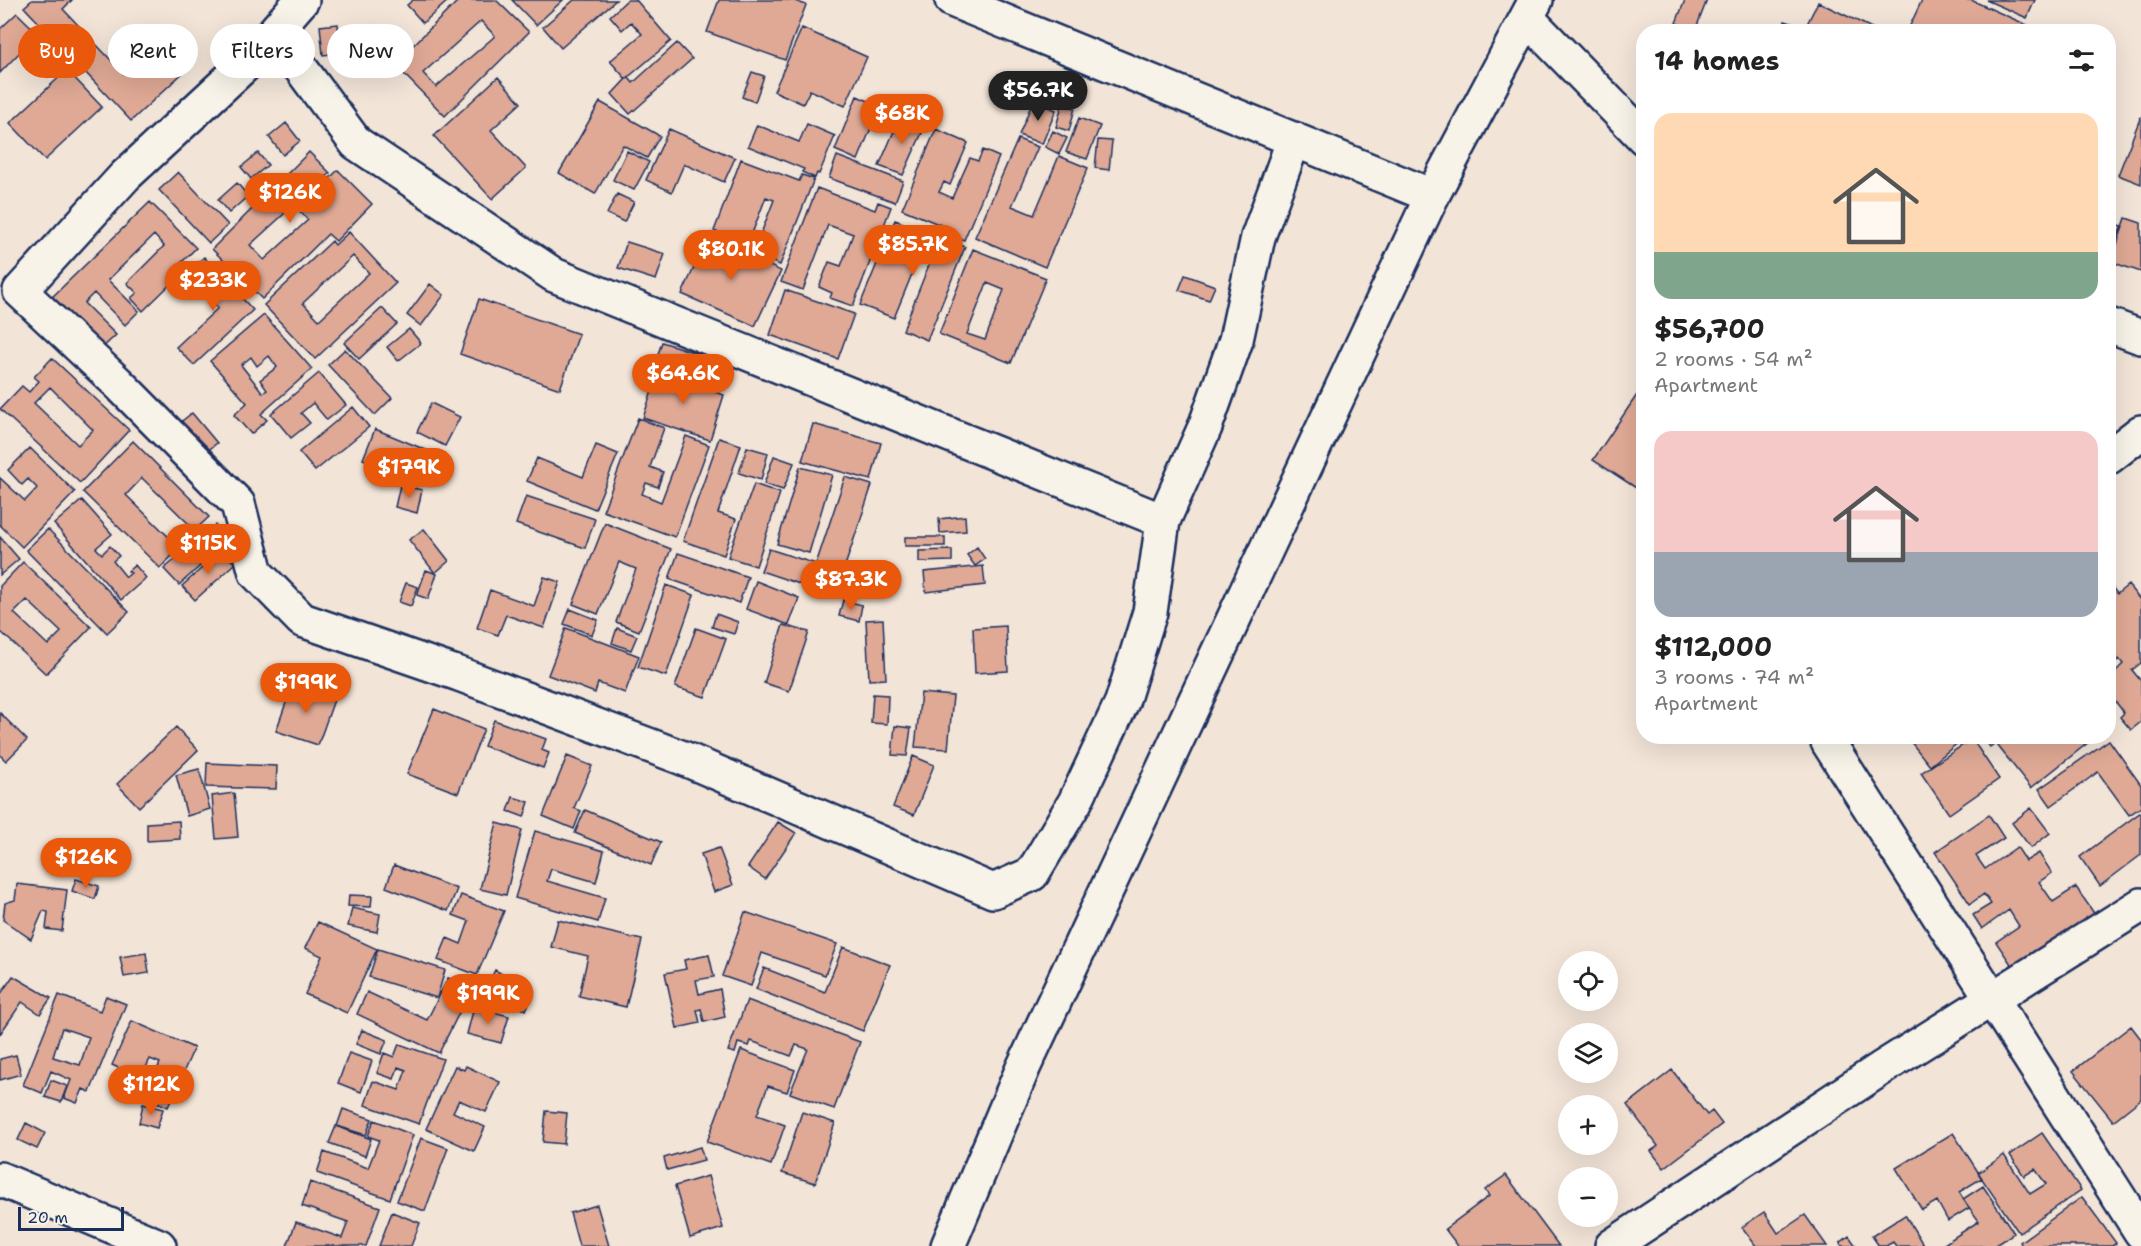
<!DOCTYPE html>
<meta charset="utf-8">
<style>
body{margin:0;font-family:"Shantell Sans",sans-serif;background:#f2f2f2;color:#222;height:100vh;display:flex;flex-direction:column;font-size:22px;white-space:nowrap}
*{box-sizing:border-box;margin:0}
p{font-size:20px;color:#767676}
.icon{flex:none;width:33px;height:33px;fill:none;stroke:currentColor;stroke-width:2;stroke-linecap:round;stroke-linejoin:round}
.map{position:relative;flex:1;overflow:hidden}
.sheet{position:absolute;left:1636px;top:24px;width:480px;height:720px;display:flex;flex-direction:column;background:#fff;border-radius:24px;box-shadow:0 6px 24px #0002}
.sheet>*{flex:none}
.banner{position:absolute;left:18px;top:24px;width:570px;height:54px;display:flex;gap:12px}
.tools{position:absolute;left:1558px;top:951px;display:grid;gap:12px}
.tools a{display:grid;place-items:center;width:60px;height:60px;border-radius:50%;background:#fff;box-shadow:0 6px 24px #0002;font-size:30px}
.scale{position:absolute;left:18px;bottom:15px;width:106px;box-sizing:border-box;padding-left:6px;border:3px solid #1b2f5e;border-top:0;font-size:16px;line-height:21px;white-space:nowrap;color:#1b2f5e;-webkit-text-stroke:4px #f7f3e8;paint-order:stroke}
.price{position:absolute;translate:-50% -51px;padding:0 14px;border-radius:21px;background:#ea580c;color:#fff;font-size:20px;line-height:39px;filter:drop-shadow(0 2px 3px #0008)}
.price::after{content:'';position:absolute;left:50%;top:36px;width:18px;height:14px;margin-left:-9px;background:inherit;clip-path:polygon(0 0,100% 0,50% 100%)}
.price.selected{background:#222;color:#fff}
ul{padding:0;list-style:none}
li{display:grid;align-content:center;gap:12px;height:318px;padding:0 18px}
li span{display:grid;place-items:center;height:186px;border-radius:18px;color:#555}
li>.icon{margin-inline-start:auto}
span .icon{width:108px;height:108px;fill:#fffc;stroke-width:1}
li b{font-size:26px}
h2{display:flex;justify-content:space-between;align-items:center;height:72px;padding:0 18px;font-size:26px}
.chip{padding:0 21px;border-radius:27px;background:#fff;box-shadow:0 6px 24px #0002;font-size:21px;line-height:54px}
.chip.selected{background:#ea580c;color:#fff}
.map>svg:first-child{display:block}
.building{fill:#dfa995;stroke:#1b2f5e;stroke-width:1.5;fill-rule:evenodd}
.lines{fill:none;stroke-linecap:round;stroke-linejoin:round}
.minor-casing{stroke:#1b2f5e;stroke-width:38}
.trunk-casing{stroke:#1b2f5e;stroke-width:38}
.minor{stroke:#f7f3e8;stroke-width:33}
.trunk{stroke:#f7f3e8;stroke-width:33}
</style>
<div class="map">
<svg width="2141" height="1246" viewBox="0 0 2141 1246">
<rect width="100%" height="100%" fill="#f2e4d7"/>
<filter id="ink" filterUnits="userSpaceOnUse"><feTurbulence type="fractalNoise" baseFrequency=".0167" numOctaves="2"/><feDisplacementMap in="SourceGraphic" scale="12" xChannelSelector="R" yChannelSelector="G"/><feConvolveMatrix kernelMatrix="1 2 1 2 8 2 1 2 1" color-interpolation-filters="sRGB"/></filter>
<g filter="url(#ink)">
<path class="building" d="M32,0h40l-9,9 61,65 35,-33 28,28 -56,52 -107,-114z
M413,0h36l-26,23 -16,-18z
M459,0h37l33,32 -84,84 -51,-52zM481,21l14,15 -59,51 -13,-14z
M512,0h51l-27,25z
M574,0h42l-55,48 -18,-21z
M627,0h9l35,41 -45,38 -16,-18 32,-27 -11,-12 -9,8 -12,-14z
M719,0h73l14,5 -21,55 -78,-28z
M1685,0h22l-12,31 -19,-8z
M1922,0h49l65,29 -1,3h-128z
M1986,0h49l-8,18z
M1818,2l62,30h-77z
M17,13l48,47 -17,17 -27,-26 -21,22v-44z
M1785,21l16,5 -2,6h-16z
M338,24l2,29 -17,2 -3,-29z
M802,28l65,29 -22,49 -35,-16 -7,14 -29,-13z
M677,43l15,16 -62,55 -18,-20 14,-15 3,-1 4,5z
M67,70l35,37 -57,53 -35,-37z
M752,72l12,4 -9,26 -13,-5z
M498,77l23,26 -30,27 35,38 -34,31 -58,-63z
M857,96l23,10 -22,54 -23,-10z
M1033,101l23,9 -14,34 -23,-9z
M600,102l60,34 -13,22 -24,-13 -28,49 -36,-21z
M1062,105l13,3 -6,23 -13,-4z
M901,115l24,11 -22,49 -24,-9z
M2141,116v68l-23,-9z
M1079,118l21,8 -13,33 -21,-7z
M286,123l14,18 -17,14 -14,-18z
M807,124l28,12 -16,38 -2,-1 -2,5 -13,-6 2,-3 -56,-23 9,-21 42,17z
M669,129l66,29 -11,24 -40,-18 -12,28 -26,-12z
M936,129l32,14 -18,42 -6,-3 -5,10 13,6 18,-40 8,3 5,-11 16,7 -35,83 -13,-5 2,-5 -51,-21z
M1053,131l14,7 -8,16 -14,-7z
M1018,139l20,8 -26,59 22,9 25,-59 29,12 -43,99 -70,-30z
M1098,140l14,1 -3,29 -14,-2z
M627,151l22,11 -15,28 -21,-10z
M309,152l21,21 -17,17 3,2 22,-22 34,34 -36,37 -8,-7 -66,65 -50,-50zM294,205l14,15 -44,40 -14,-15z
M258,153l10,12 -17,14 -10,-12z
M837,156l66,25 -8,21 -66,-24z
M741,159l58,22 3,-6 12,4 -34,86 -27,-11 21,-54 -8,-3 -18,47 -34,-13z
M178,172l50,53 -19,18 -50,-53z
M237,183l11,13 -19,17 -11,-13z
M817,188l58,22 3,-8 13,5 -38,99 -23,-8 2,-5 -13,-6 10,-25 12,4 12,-32 -25,-9 -25,65 -22,-8z
M617,194l17,8 -10,20 -17,-8z
M150,202l46,46 -17,17 5,6 -41,40 -12,-13 6,-5 -10,-10 37,-37 -10,-11 -46,45 31,31 -14,14 -31,-32 -10,10 32,32 -19,18 -50,-51z
M2126,218l15,5v49l-30,-10z
M895,220l70,27 -38,93 -24,-10 29,-73 -11,-5 -27,66 -34,-13z
M2109,221l13,5 -13,32z
M349,232l47,51 -81,76 -51,-54 68,-64 3,4zM353,256l16,17 -50,47 -16,-17z
M710,233l32,14 -3,5 42,19 -26,55 -73,-32z
M627,242l38,12 -9,26 -38,-12z
M973,249l73,29 -35,85 -72,-29zM987,283l17,7 -19,50 -18,-6z
M204,257l49,53 -59,55 -18,-18 42,-39 -32,-35z
M1185,275l30,11 -6,14 -30,-10z
M430,284l14,11 -23,31 -14,-11z
M785,290l69,24 -16,45 -68,-24z
M479,299l100,35 -19,55 -100,-35z
M382,308l15,16 -38,35 -15,-16z
M264,315l48,54 -51,45 6,6 -16,14 -17,-19 13,-12 -37,-42zM269,356l8,11 -17,13 7,10 -4,3 -22,-28 10,-8 6,9z
M409,329l12,14 -23,18 -11,-14z
M662,342l37,12 -5,15 -37,-12z
M345,349l47,49 -17,17 -47,-50z
M52,358l77,72 -49,53 -80,-74 22,-23 7,6 10,-11 -5,-4zM50,387l43,43 -15,15 -44,-42z
M661,364l15,5 -3,9 51,17 -14,45 -67,-22z
M319,373l27,32 -19,15 -14,-17 -12,10 9,10 -19,15 -20,-24z
M1643,386l1,1v106l-51,-33z
M431,403l29,14 -15,29 -28,-14z
M353,407l16,20 -54,44 -16,-19z
M192,413l25,30 -19,16 -25,-31z
M638,418l26,10 -14,39 13,5 -5,15 -12,-4 -4,11 19,8 25,-66 23,9 -34,92 -72,-26z
M813,424l68,19 -10,37 -69,-19z
M375,429l68,28 -12,29 -68,-27z
M719,438l22,7 -23,68 18,6 -12,36 -41,-14z
M133,441l76,76 -14,13 -53,-52 -16,17 54,53 -20,20 -77,-76z
M596,445l22,9 -23,55 -68,-28 10,-23 46,19z
M747,447l21,6 -7,27 -22,-7z
M30,448l45,44 -53,55 -22,-22v-47l25,23 12,-13 -9,-9 -6,6 -14,-15z
M774,456l20,7 -11,27 -19,-6z
M800,467l32,8 -23,78 -32,-9z
M845,477l27,8 -37,111 -74,-25 8,-22 47,15z
M754,484l26,9 -24,73 -28,-9z
M400,485l22,5 -5,23 -22,-6z
M526,496l69,23 -10,29 -69,-24z
M82,500l30,34 -16,14 6,6 8,-8 9,10 -6,5 13,16 5,-4 -3,-2 7,-6 11,13 -25,22 -67,-76z
M965,516l1,15 -26,2 -1,-14z
M605,523l66,26 -32,82 -23,-9 20,-53 -17,-7 -21,52 -25,-10z
M215,525l14,15 -50,45 -15,-16z
M48,529l81,83 -22,21 -81,-83z
M424,529l25,32 -14,12 -26,-33z
M0,537l19,22 -19,16z
M905,537h40v9h-40z
M977,547l8,12 -10,7 -8,-11z
M222,550l13,14 -40,36 -13,-14z
M952,550v11l-33,1v-11z
M678,553l70,24 -9,26 -70,-24z
M23,562l68,65 -45,47 -46,-43v-45zM27,600l34,32 -13,13 -34,-32z
M983,566l2,19 -59,7 -2,-20z
M426,570l11,4 -9,25 -11,-4z
M544,577l16,5 -16,46 -38,-13 -8,20 -21,-7 13,-38 44,16z
M756,581l43,17 -10,27 -43,-16z
M406,583l12,4 -7,19 -12,-4z
M666,585l28,10 -28,81 -28,-9z
M2128,585l13,16v62l-9,7 9,11v41l-10,8 -11,-13 4,-4 -8,-11 -7,5v-37l4,4 10,-10 -4,-5 -10,8v-77l3,-3 5,7z
M843,600l19,5 -3,16 -20,-5z
M570,609l28,11 -6,15 -28,-11z
M716,614l22,8 -4,12 -22,-7z
M883,619l3,60 -17,1 -3,-60z
M783,625l26,7 -20,59 -25,-8z
M1006,626l2,45 -33,2 -2,-45z
M566,628l73,28 -14,37 -27,-10 -3,10 -47,-18z
M617,628l20,8 -6,14 -19,-7z
M696,628l30,11 -21,58 -30,-10z
M293,683l42,14 -17,48 -42,-14z
M921,693l32,3 -5,53 -33,-2z
M873,694l15,1 -1,29 -16,-1z
M434,709l50,20 -26,64 -51,-19z
M0,713l27,27 -21,21 -6,-6z
M494,720l52,19 -4,11 7,3 -6,15 -59,-22z
M895,726l16,2 -4,28 -15,-1z
M176,727l22,23 -59,57 -22,-23z
M1906,736h60l-36,30z
M1982,736h22l-14,11z
M2009,736h13l4,6 6,-6h52l5,6 -58,46 -33,-42z
M1972,739l27,40 -50,35 -28,-41z
M2109,740l32,45v22l-12,8 -31,-43 -47,34 -12,-17z
M567,756l25,10 -18,42 7,3 -7,18 -31,-13z
M913,756l21,9 -20,50 -21,-8z
M207,763l70,3 -1,23 -70,-2z
M199,769l11,40 -23,7 -11,-41z
M234,793l4,44 -22,2 -4,-43z
M513,797l16,5 -5,15 -16,-6z
M2031,808l19,25 -19,15 -19,-25z
M585,810l76,32 -10,23 -76,-32z
M2141,812v43l-41,31 -20,-29z
M1989,815l15,23 -28,18 9,13 32,-22 9,14 13,-8 13,20 -13,9 14,20 23,-15 22,32 -81,54 -21,-31 23,-16 -10,-16 -27,19 -9,-14 18,-11 -7,-10 -14,10 -35,-52z
M179,821l1,18 -33,2v-18z
M778,822l18,11 -31,46 -17,-12z
M497,823l25,7 -16,65 -26,-6z
M535,831l69,20 -8,31 -45,-13 -4,12 58,17 -7,24 -83,-24z
M719,848l14,37 -19,7 -13,-38z
M394,865l63,24 -9,22 -62,-24z
M76,879l23,7 -4,13 -23,-8z
M17,884l50,6 -5,41 -16,-2 2,-17 -5,-1 -12,28 -28,-19 2,-17 10,-3z
M349,895l23,1 -1,11 -23,-1z
M461,895l43,16 -27,64 -39,-15 9,-22 14,6 8,-23 -16,-6z
M352,908l28,6 -3,18 -29,-6z
M745,912l92,32 -12,31 -63,-22 -11,33 -29,-10z
M558,920l84,20 -16,67 -47,-11 9,-40 -37,-9z
M318,922l59,27 -30,64 -42,-19 17,-38 -17,-8z
M843,947l47,18 -27,66 -107,-42 8,-21 61,24z
M378,949l67,21 -8,28 -68,-21z
M146,953l3,20 -25,4 -4,-20z
M709,955l5,22 -18,3 3,14 21,-5 5,28 -21,5 -3,-13 -4,1 3,13 -23,5 -12,-55 21,-4 -2,-9z
M495,970l12,7 -7,15 -13,-6z
M13,976l38,22 -11,16 -18,-12 -22,32v-39z
M448,978l23,11 -32,64 -82,-39 10,-22 60,28z
M510,982l24,9 -8,19 -24,-9z
M483,987l7,8 -10,9 -8,-8z
M59,995l41,16 6,-15 20,8 -36,88 -7,-3 -6,14 -13,-5 7,-18 -20,-9 -9,22 -19,-8zM62,1028l27,9 -9,28 -27,-8z
M747,1000l113,42 -26,67 -44,-16 18,-44 -12,-4 -5,11 -40,-15 -2,5 -11,-3 -3,10 -7,-2z
M474,1007l35,9 -8,27 -34,-9z
M132,1021l62,27 -26,59 -23,-10 15,-34 -10,-4 -9,19 -29,-13z
M2131,1026l10,13v60l-28,22 -40,-50z
M362,1030l25,10 -6,14 -25,-10z
M399,1044l44,15 -24,65 -54,-19 8,-24 26,9 7,-20 -8,-3 -4,12 -17,-6 7,-20 10,4z
M741,1050l54,20 -8,22 -19,-6 -11,29 28,10 -14,40 -64,-23z
M349,1053l23,8 -11,31 -23,-9z
M16,1055l5,19 -21,6v-21z
M455,1066l9,4 2,-4 34,16 -14,30 -27,-12 -6,12 32,15 -11,24 -48,-22z
M1672,1070l35,45 5,-4 10,13 -58,44 -13,-17 7,-5 -31,-41z
M51,1080l16,6 -6,16 -16,-5z
M143,1104l20,5 -6,19 -18,-5z
M343,1109l29,10 -6,16 -29,-9z
M546,1111l21,2 -3,31 -21,-2z
M802,1112l33,11 -20,60 -33,-10z
M374,1120l39,15 -23,64 -73,-26 7,-21 44,16 11,-28 -11,-4z
M26,1123l19,10 -8,16 -19,-9z
M336,1126l35,13 -6,17 -36,-13z
M1953,1133l29,45 -23,14 10,16 -21,13 -11,-20 -15,9 -26,-42z
M2042,1133l39,57 -62,43 -41,-60 26,-18 26,39 16,-10 -11,-15 -11,7 -14,-21z
M421,1138l27,10 -23,63 -28,-10z
M700,1147l4,13 -37,10 -3,-12z
M1506,1175l53,71h-101l-13,-17 44,-33 -4,-6z
M708,1176l15,52 -33,10 -15,-52z
M310,1182l70,25 -14,39h-79l9,-24 46,16 6,-16 -46,-16z
M1983,1186l31,47 -20,13h-53l38,-25 -16,-22z
M2082,1197l34,46 -4,3h-90l-2,-4z
M597,1205l12,41h-30l-9,-33z
M392,1212l28,11 -9,23h-32z
M1764,1212l14,21 27,-18 22,31h-71l-14,-19z
M1905,1215l19,31h-28l-3,-4 -7,4h-7l-7,-10z
M1849,1236l7,10h-14l-2,-3z"/>
<g class="lines">
<defs>
<path id="minor" d="M302,0l-28,32 82,111 198,132 609,246
M952,0l480,196
M1527,18l117,120
M274,32l-28,32 -121,112 -105,115 98,92 120,121 18,69 46,47 157,54 224,84 310,133 39,-17 43,-72 47,-100 28,-90 13,-91 42,-94 31,-87 22,-103 36,-98
M2109,325l32,12
M2109,457l32,-25
M1829,736l-1,6 313,490
M0,1179l159,67
M1612,1246l270,-178 259,-163"/>
<path id="trunk" d="M948,1246l75,-178 409,-872 104,-196"/>
</defs>
<use href="#minor" class="minor-casing"/>
<use href="#trunk" class="trunk-casing"/>
<use href="#minor" class="minor"/>
<use href="#trunk" class="trunk"/>
</g>
</g>
</svg>
<div class="tools">
<a><svg class="icon" aria-label="locate" viewBox="0 0 24 24"><circle cx="12" cy="12" r="6"/><path d="M12 2v4M12 18v4M2 12h4M18 12h4"/></svg></a>
<a><svg class="icon" aria-label="layers" viewBox="0 0 24 24"><path d="M12 4l9 5-9 5-9-5zM3 14l9 5 9-5"/></svg></a>
<a>+</a>
<a>−</a>
</div>
<div class="scale">20 m</div>
<b class="price selected" style="left:1038px;top:122px">$56.7K</b>
<b class="price" style="left:902px;top:145px">$68K</b>
<b class="price" style="left:290px;top:224px">$126K</b>
<b class="price" style="left:913px;top:276px">$85.7K</b>
<b class="price" style="left:731px;top:281px">$80.1K</b>
<b class="price" style="left:213px;top:312px">$233K</b>
<b class="price" style="left:683px;top:405px">$64.6K</b>
<b class="price" style="left:409px;top:499px">$179K</b>
<b class="price" style="left:208px;top:575px">$115K</b>
<b class="price" style="left:851px;top:611px">$87.3K</b>
<b class="price" style="left:306px;top:714px">$199K</b>
<b class="price" style="left:86px;top:889px">$126K</b>
<b class="price" style="left:488px;top:1025px">$199K</b>
<b class="price" style="left:151px;top:1116px">$112K</b>
<div class="banner">
<a class="chip selected">Buy</a>
<a class="chip">Rent</a>
<a class="chip">Filters</a>
<a class="chip">New</a>
</div>
<section class="sheet">
<h2>14 homes<svg class="icon" aria-label="filters" viewBox="0 0 24 24"><path d="M4 7h16M4 17h16"/><circle cx="9" cy="7" r="2"/><circle cx="15" cy="17" r="2"/></svg></h2>
<ul>
<li><span style="background:linear-gradient(#ffd9b3 75%,#7fa58c 0)"><svg class="icon" aria-label="home" viewBox="0 0 24 24"><path d="M3 11l9-7 9 7M6 9v11h12V9"/></svg></span><div><b>$56,700</b><p>2 rooms · 54 m²</p><p>Apartment</p></div></li>
<li><span style="background:linear-gradient(#f6c9c9 65%,#9aa5b1 0)"><svg class="icon" aria-label="home" viewBox="0 0 24 24"><path d="M3 11l9-7 9 7M6 9v11h12V9"/></svg></span><div><b>$112,000</b><p>3 rooms · 74 m²</p><p>Apartment</p></div></li>
</ul>
</section>
</div>
